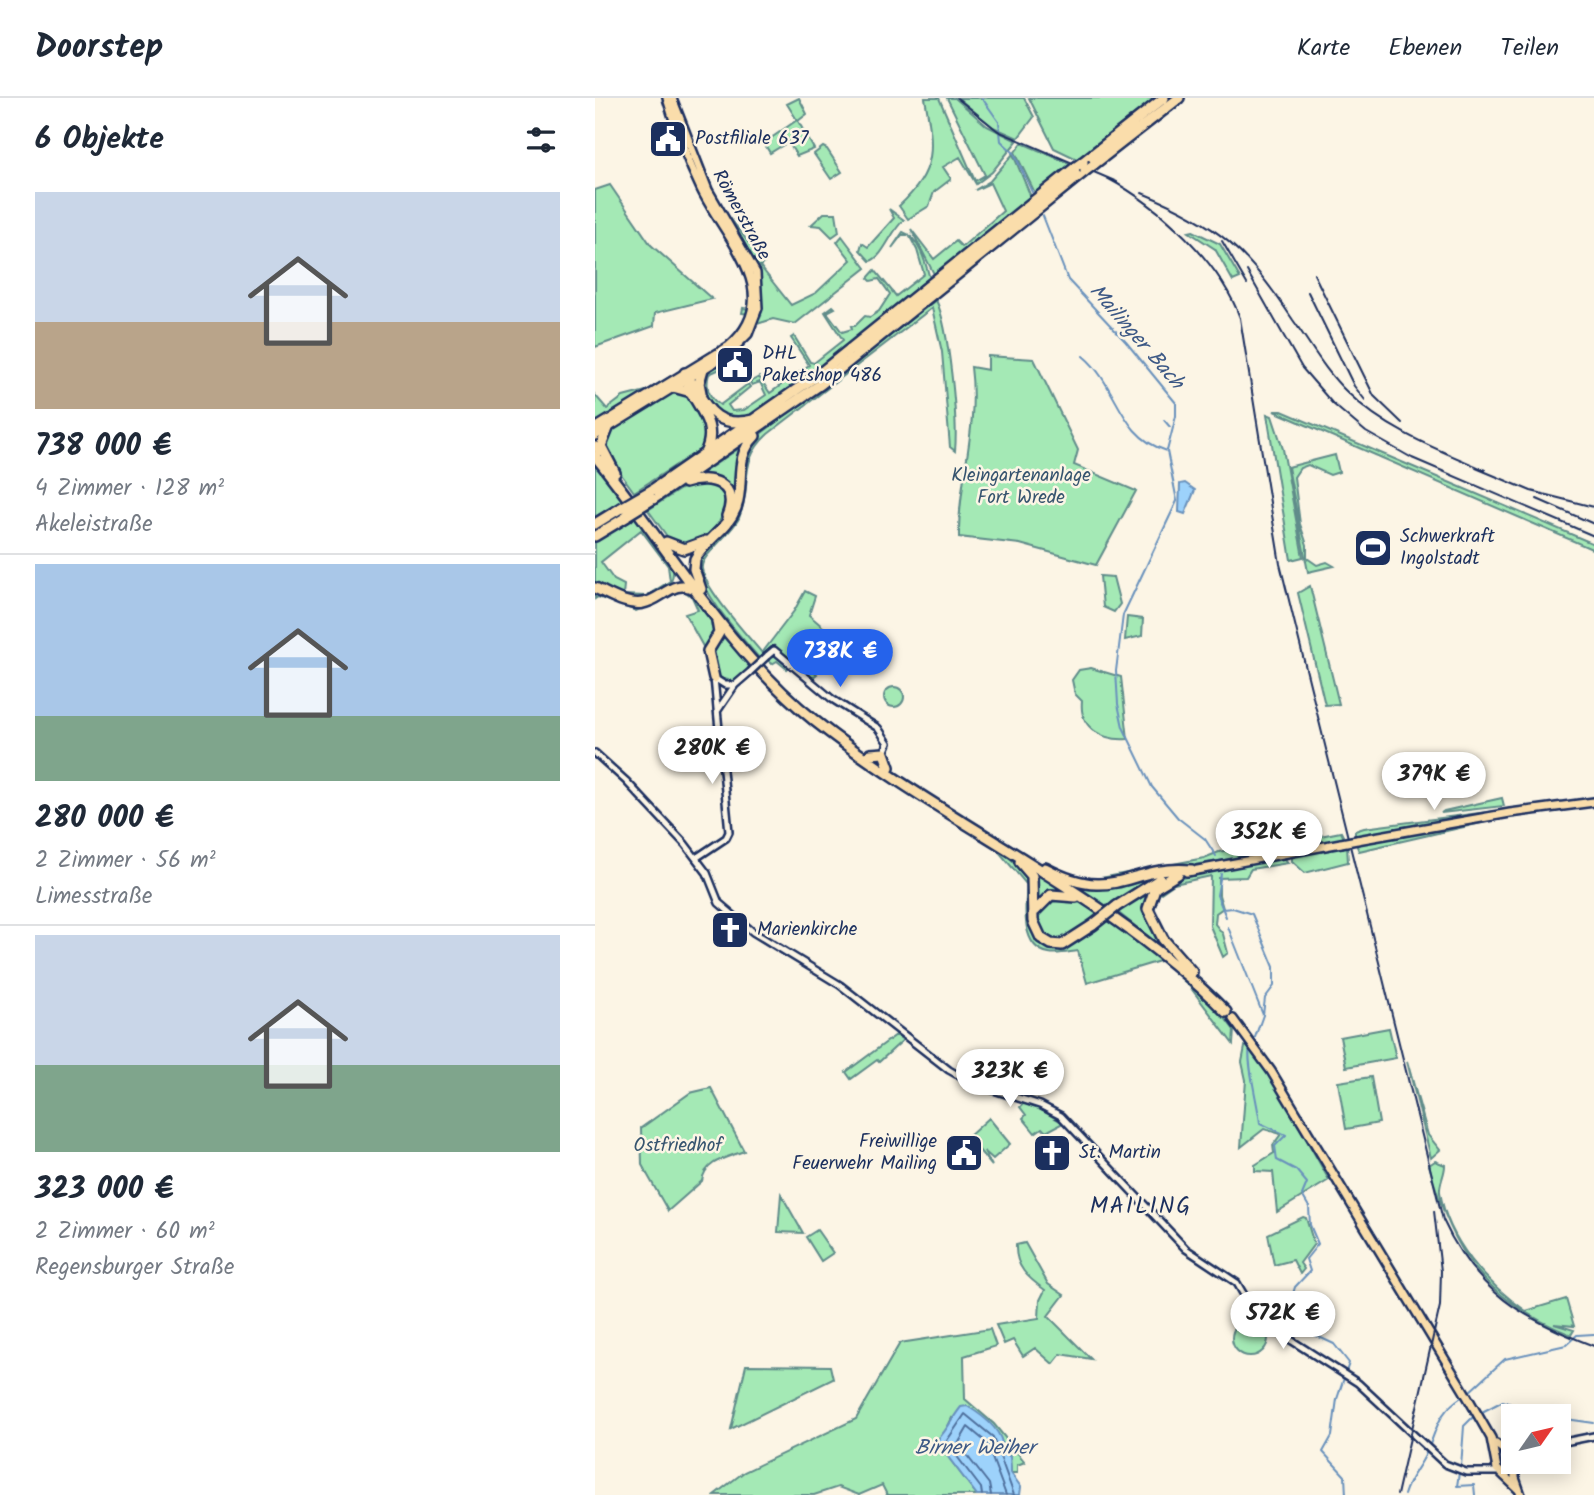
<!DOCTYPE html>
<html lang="de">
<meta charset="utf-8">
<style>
body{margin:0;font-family:Kalam,sans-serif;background:#f2f2f3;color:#1f2937;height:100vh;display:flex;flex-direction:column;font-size:26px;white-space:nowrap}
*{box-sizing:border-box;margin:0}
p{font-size:23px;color:#747a83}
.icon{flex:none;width:38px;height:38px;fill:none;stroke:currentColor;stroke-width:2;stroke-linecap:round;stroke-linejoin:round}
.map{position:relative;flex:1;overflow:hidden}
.sheet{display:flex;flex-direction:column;background:#fff;width:595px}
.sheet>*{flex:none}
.needle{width:46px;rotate:56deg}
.fabs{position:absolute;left:906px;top:1306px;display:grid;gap:14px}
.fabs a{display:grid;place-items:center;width:70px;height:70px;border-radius:0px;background:#fff;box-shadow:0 4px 18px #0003;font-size:35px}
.price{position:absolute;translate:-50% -60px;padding:0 16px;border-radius:24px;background:#fff;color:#222;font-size:23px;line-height:46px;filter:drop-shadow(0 2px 4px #0008)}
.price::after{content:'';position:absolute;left:50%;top:42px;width:21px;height:16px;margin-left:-10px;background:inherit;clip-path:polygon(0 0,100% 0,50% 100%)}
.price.selected{background:#2563eb;color:#fff}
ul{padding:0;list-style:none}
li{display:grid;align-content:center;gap:14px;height:371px;padding:0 35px}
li+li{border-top:2px solid #e0e1e3}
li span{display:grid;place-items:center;height:217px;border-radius:0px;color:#555}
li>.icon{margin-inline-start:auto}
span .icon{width:126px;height:126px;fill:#fffc;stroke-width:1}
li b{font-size:30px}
h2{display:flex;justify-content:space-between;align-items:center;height:84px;padding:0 35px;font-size:30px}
header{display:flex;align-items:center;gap:42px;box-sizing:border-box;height:98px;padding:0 35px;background:#fff;border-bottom:2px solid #e0e1e3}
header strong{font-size:33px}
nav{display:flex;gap:38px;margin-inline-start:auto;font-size:24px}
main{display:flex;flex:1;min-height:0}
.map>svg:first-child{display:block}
.green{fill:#a4e9b5;stroke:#608c8a;stroke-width:2;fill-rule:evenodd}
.water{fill:#9dd2fb;stroke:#6991bc;stroke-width:2}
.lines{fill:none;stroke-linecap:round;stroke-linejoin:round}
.shore{stroke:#4f709d;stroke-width:2}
.stream{stroke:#6991bc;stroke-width:2}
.minor-casing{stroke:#1b2f5e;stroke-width:10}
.major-casing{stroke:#1b2f5e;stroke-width:12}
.highway-casing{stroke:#1b2f5e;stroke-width:14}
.minor{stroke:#fcf5e5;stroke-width:5}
.major{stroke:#faddab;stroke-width:7}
.highway{stroke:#faddab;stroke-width:9}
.rail{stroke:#1b2f5e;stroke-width:2}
.minor-bridge-casing{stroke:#1b2f5e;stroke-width:10;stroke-linecap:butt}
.major-bridge-casing{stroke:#1b2f5e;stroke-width:12;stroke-linecap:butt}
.highway-bridge-casing{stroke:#1b2f5e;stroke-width:14;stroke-linecap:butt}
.minor-bridge{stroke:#fcf5e5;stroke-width:5}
.major-bridge{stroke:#faddab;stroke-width:7}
.highway-bridge{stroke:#faddab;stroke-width:9}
.labels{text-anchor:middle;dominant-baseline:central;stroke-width:5;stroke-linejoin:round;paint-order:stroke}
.poi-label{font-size:19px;fill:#1b2f5e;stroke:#fcf5e5;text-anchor:start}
.street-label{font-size:19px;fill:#1b2f5e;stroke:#fcf5e5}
.park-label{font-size:19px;fill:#36546f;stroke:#fcf5e5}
.water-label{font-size:21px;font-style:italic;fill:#3c5885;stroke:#fcf5e5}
.quarter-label{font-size:23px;letter-spacing:2px;fill:#1b2f5e;stroke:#fcf5e5}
</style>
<header>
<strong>Doorstep</strong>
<nav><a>Karte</a><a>Ebenen</a><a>Teilen</a></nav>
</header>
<main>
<section class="sheet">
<h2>6 Objekte<svg class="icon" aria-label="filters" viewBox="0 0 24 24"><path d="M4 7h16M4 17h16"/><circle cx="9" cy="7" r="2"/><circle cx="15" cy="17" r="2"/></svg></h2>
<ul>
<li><span style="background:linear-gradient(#c9d6e8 60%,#b9a48a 0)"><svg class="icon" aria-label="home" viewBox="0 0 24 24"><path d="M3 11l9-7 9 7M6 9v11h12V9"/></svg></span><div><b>738 000 €</b><p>4 Zimmer · 128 m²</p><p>Akeleistraße</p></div></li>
<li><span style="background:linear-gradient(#a9c7e8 70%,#7fa58c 0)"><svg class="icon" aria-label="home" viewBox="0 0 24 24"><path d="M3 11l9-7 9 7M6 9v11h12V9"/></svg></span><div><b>280 000 €</b><p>2 Zimmer · 56 m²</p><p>Limesstraße</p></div></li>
<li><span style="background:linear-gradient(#c9d6e8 60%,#7fa58c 0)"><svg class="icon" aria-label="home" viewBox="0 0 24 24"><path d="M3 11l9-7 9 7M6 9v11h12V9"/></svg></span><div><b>323 000 €</b><p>2 Zimmer · 60 m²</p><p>Regensburger Straße</p></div></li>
</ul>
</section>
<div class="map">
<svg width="999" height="1397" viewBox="0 0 999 1397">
<rect width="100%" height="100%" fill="#fcf5e5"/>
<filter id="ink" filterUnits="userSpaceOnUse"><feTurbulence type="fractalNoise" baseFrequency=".0143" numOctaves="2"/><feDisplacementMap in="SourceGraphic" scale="14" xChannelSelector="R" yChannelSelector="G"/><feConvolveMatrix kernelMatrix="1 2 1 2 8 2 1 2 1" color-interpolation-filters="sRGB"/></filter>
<g filter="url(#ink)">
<path class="green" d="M204,0l8,16 -9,7 16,28 -17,7 -9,-14 -18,11 -6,-10 33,-23 -10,-16z
M330,0h14l36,83 10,-6 -38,-77h8l32,28 30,15 -25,31 -16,12 -16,-27 -17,10 8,12 -17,13 -5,14 -21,13 -9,-13c39,-37 35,-57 26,-108z
M363,0h66l10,19 -16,21 -25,-11z
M434,0h126l-78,61 -23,-11z
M427,45l49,21 -36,29 -20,-41z
M228,49l4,2 15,23 -11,7 -17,-25z
M418,56l18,43 -96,79 -24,-47 23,30 22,-18 6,6 41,-36 -13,-28 -15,7 15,-9z
M15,87l41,60 61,54 -57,14 -1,13 -59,21v-157z
M294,111l15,11c-13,10 -20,37 -34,41l-10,-11 2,-7 6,4 26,-29z
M129,112l40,53 -4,3 31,39 25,-12 35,-33 -14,-18 5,-6 24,32 -71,56 -22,-5 -16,5 4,-8 -19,-3 1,-5 19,3 -2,-39z
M229,115h12l3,19 -7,5 -11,-11 -10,-1z
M598,133l27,13 20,34 -7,3 -18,-32 -26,-17z
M308,134c16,5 23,32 27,47l-81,66 -96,71 -5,3 -31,-3 -15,-25 5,-22 10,-4 3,4 -11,5c-4,13 -1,23 11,31l28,-21 2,3 -22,18 4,6 12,-1 22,-15 -6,-13 -8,3 -2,-3 9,-5 11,16 39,-28 -18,-27 3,-2 16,26 4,1 29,-23 -18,-28 8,-6 2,2 -8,4 15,20 10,-3 -1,-3h4l10,-10 5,1 9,-6 11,-17 -11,-15 -8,2 -3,-3 7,-8 21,26 28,-22 -7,-24 -8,-15h-7l-10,13z
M341,202c13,27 22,121 19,151l-5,-4 -8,-95 -10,-44 -164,126c-31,28 -15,50 -29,84 -6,14 -40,39 -37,51 3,20 46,67 60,84l32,-42 11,-20 10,5 -6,19 20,17 -25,30 13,12 -6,5 -19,-17 -5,7 -10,-8 -5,3 -8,-8 -4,3c-24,-28 -55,-60 -64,-96l35,-42 19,-79z
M393,258l46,3 44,91 -4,15 62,26 -40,74 -76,-21 -61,-7c-1,-57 20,-109 12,-170l17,3z
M85,273l-2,3 -83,49v-28l12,14 16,-12 23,-6z
M79,293l14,2 18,30 -2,24 -70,45 -29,-40v-17z
M679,313h8l312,133v6z
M672,316l5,2 11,33 20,108 -12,3z
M149,347l-9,61 -5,-13 -32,-17z
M740,357l4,17 -9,3 -22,-10 -8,3 -6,9 6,47 7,21v13l10,7 10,-3 7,4 -26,6 -20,-105z
M0,366l30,34 -30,19z
M95,385l27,1 11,14c-5,26 -17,37 -40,49l-19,-8 -21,-29z
M44,417l33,51c7,20 -22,37 -40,34 -12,-2 -26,-10 -37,-15v-44zM46,432l27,36 2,15 -24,15 -23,-1 1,-10 -10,-5 -13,-18z
M505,478l13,1 7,27 -6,8 -11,-5z
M715,488l29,118 -14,1 -27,-112z
M79,490l18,3 25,35 -12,24 -20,-36 13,-4 -6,-13 -9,-7 -47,21 -38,-14 -3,2v-9l34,14z
M532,519l16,2 -1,17 -17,4z
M126,539l7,2 25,27 -19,15 -16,-3 -7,-26z
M496,570l30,9 7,62c-24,2 -49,-10 -46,-38l-7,-7 -3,-14 7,-10z
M289 599a10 10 0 1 1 20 0a10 10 0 1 1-20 0Z
M907,700l2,8 -63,7 3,-2z
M900,713l3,1 -143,26v-7l9,-3z
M908,720l-144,33 -3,-7z
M746,734l4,8 -56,8v-6z
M679,742l8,4 -1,7 -119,19 -49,13 -22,-3 113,-22 15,-6z
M752,748l1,16 -43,11 -13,-12v-6z
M407,753l27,25 2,51 8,15c38,9 39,-2 68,-24 46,32 94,66 127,112l-1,14 -43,-57 -27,-27 -76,23 -9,-32c-9,1 -20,4 -29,2 -29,-5 -24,-47 -22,-68l-27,-32z
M689,759l4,6 -37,6 -5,8 -27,1v17l4,13 -7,5 -1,11 8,10 5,19 -5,4 -13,-31 1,-50 -37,8 -16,11 -4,14 10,23 -9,-8 -4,-26 3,-8 19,-10z
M431,767l43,28 -33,12z
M574,775l-60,36 -36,-24 36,2z
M562,785l-12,22 37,58 -66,-52z
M478,800l29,16c-24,18 -57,51 -66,1l12,-16z
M128,816l6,1 17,16 -7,7 -15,4 -6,-20 4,-1z
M794,930l7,30 -50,9 -6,-30z
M301,937l7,5 -24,22 -2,-2 -26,19 -5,-7z
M651,944l34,50 49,88 -52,32 -4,-40 -18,-1v-6l19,-12 -1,-8 8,-11 -17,-5 -23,18 5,-67 -4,-18z
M812,963l21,74 12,15 -9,8z
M776,979l8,46 -33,6 -8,-47z
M116,990l33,63c-18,7 -39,10 -42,30l-34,30 -26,-46 -1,-37 49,-35z
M429,1005l14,5 25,15 -17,9 -4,-4 -7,5 -12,-15 3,-3 -6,-8z
M394,1020l21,26 -17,15 -9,-8 8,15 -24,-29z
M840,1063l10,4c0,10 -6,18 -5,27 8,49 47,92 86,119l40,-12 8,27 -20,-2 20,6 -3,5c-86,-35 -119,-82 -142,-170z
M186,1096l22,39 -25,-1z
M708,1119l3,1 8,26 -14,19 4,6 -4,5 -7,-14 -19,5 -6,-31z
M222,1132l16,23 -12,8 -15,-24z
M430,1145l23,41 16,11 -16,21 43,43 -30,-5 -8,10 -18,-16 -12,8 -10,-16 -9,4 -8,-19 43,-7 1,-18 5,-10c-17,-12 -30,-23 -29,-45z
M637 1240a18 18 0 1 1 36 0a18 18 0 1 1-36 0Z
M395,1231l6,17 -32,10 1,43 29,25 31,38 -8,3v8h-6l-1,-16 -8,-12 -50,-27 -13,27 38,50h-90l-5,-10 -23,10 -21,-8 -24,8h-100l30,-23 112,-53 44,-76z
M151,1267l84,1 3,13 -102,50z"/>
<path class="water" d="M590,385l10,7 -10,24 -6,-2 1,-28z
M372,1308c15,9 36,24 36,43l7,8 1,16 10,14 -1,8h-43l-38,-50 -1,-6c10,-10 14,-21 23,-32z"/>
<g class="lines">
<path class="shore" d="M387,1397l-1,-7 -35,-46 19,-28 28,23 21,58
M396,1397l-2,-11 -31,-40 10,-17 18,15 20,53"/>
<path class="stream" d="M387,0l17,24 2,19 13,12 18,39
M448,118l25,64 58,62 50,61v13l-9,35 10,50 -54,114 -7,56 2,33 5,23 29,60 26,31 27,21 11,17
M488,258c36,30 35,80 84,95
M569,322l6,7
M626,776l-4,21 9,22
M627,811l11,-1 19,6 22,53v19l-9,12 -2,17
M633,829l35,88 -10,28
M655,950c-4,12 8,57 10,75l26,12 -11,11 2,14 19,10 11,13 -5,12 7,12 1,18 8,19 -12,15 4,12 -15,16 -10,34 49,23 15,19 -12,36 -5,37 -9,16 22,24 1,19
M873,1295l37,-34 61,-14 11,-10 17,-1
M887,1314l21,-11 39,15
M964,1320l35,5
M866,1369l3,-41 10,-10
M864,1375l-2,13 17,-1 1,10
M809,1397c4,-14 11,-22 18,-34 16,-27 11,-46 41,-65"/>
<defs>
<path id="minor" d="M172,558l7,-6 58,49 46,29 10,15 -4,10
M119,580l11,7h10
M123,612l17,-25 15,-13
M0,655l31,28 59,63 22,29 12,30 34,29 87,53 109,85 23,13 68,22 21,11 125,133 51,34 21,36 100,64 87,81 21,8h35
M101,760l30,-20 3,-6 -15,-154
M964,1345l35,-7"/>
<path id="major" d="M0,330l134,-82c59,-51 -4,-107 -28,-157 -14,-29 -25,-60 -34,-91
M0,338l133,-82 20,-20 10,-26 -2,-35 -48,-83 -36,-92
M0,348l4,6
M762,742l153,-27 84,-11
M592,774l154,-29
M638,921l38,52 193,320 27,47 6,31 21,20
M901,1346l18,14
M920,1363v17l6,17"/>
<path id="highway" d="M488,64l81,-64
M498,67l86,-67
M90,275c21,29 26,57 68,47
M78,289l18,5
M93,289c13,24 30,40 17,66
M106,295l-2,-10 4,-14
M14,328l-8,20 14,27
M0,358c72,88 130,193 220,265 131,104 292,170 411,291
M90,385c26,-9 55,1 42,33
M57,392l167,-116 257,-207
M58,401l168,-115 264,-213
M0,426l26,-16
M0,438l33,-20
M71,444l18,7 22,-8
M0,490c14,6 32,18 48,15 19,-3 30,-25 51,-14
M106,491l-7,-20 1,-10c10,-19 33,-30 41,-51 9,-25 -3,-50 19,-72
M119,580l-6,-27 11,-18 -2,-12
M275,656l14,-1 5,14
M425,764l12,14 1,45 8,17 10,6 11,1 31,-20
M450,770c71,38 83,-4 147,2
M583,776l-23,14 -7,21 15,30 29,33
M522,808l43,-27
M440,813l16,-16 25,2"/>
</defs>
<use href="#minor" class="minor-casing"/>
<use href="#major" class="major-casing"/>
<use href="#highway" class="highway-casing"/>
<use href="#minor" class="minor"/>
<use href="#major" class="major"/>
<use href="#highway" class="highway"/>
<path class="rail" d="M362,0l41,33 119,51
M512,80c53,28 113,84 133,140l40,246 163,656c33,72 80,99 151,126
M547,95c77,31 106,59 151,127 18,25 32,51 54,72 39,38 89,57 138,78
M627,143l25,43
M652,173l55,97 31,36 33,28 46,26 182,78
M719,176l60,122 28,27
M713,194l46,94 11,14
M881,370l55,23 63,16
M942,401l57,25
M802,1397l43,-189 1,-35 -7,-60"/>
<defs>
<path id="minor-bridge" d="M155,574l17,-16"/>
<path id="major-bridge" d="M746,745l16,-3"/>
<path id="highway-bridge" d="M481,69l7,-5
M490,73l8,-6
M26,410l31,-18
M32,417l26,-16
M498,827l24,-19"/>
</defs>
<use href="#minor-bridge" class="minor-bridge-casing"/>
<use href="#major-bridge" class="major-bridge-casing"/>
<use href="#highway-bridge" class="highway-bridge-casing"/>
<use href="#minor-bridge" class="minor-bridge"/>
<use href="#major-bridge" class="major-bridge"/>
<use href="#highway-bridge" class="highway-bridge"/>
</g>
</g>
<defs>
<symbol id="civic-square" viewBox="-11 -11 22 22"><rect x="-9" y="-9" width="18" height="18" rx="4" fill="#1b2f5e" stroke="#fcf5e5"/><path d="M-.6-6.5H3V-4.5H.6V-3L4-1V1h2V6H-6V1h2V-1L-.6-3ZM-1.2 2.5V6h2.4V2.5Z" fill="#fff"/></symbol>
<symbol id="stadium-square" viewBox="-11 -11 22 22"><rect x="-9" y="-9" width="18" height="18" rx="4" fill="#1b2f5e" stroke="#fcf5e5"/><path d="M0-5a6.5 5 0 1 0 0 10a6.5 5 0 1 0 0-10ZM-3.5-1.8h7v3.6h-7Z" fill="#fff"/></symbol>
<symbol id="church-square" viewBox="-11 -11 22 22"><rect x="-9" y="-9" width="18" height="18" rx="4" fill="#1b2f5e" stroke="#fcf5e5"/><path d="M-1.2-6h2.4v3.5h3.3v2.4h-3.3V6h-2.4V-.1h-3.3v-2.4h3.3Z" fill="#fff"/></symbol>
</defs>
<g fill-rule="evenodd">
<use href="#civic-square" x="51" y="19" width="44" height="44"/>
<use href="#civic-square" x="118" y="245" width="44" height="44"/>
<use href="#stadium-square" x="756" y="428" width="44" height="44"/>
<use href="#church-square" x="113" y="810" width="44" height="44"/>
<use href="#civic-square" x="347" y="1033" width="44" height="44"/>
<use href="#church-square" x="435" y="1033" width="44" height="44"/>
</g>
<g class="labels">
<g class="poi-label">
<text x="100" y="41">Postfiliale 637</text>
<text x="167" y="256">DHL<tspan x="167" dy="22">Paketshop 486</tspan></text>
<text x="805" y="439">Schwerkraft<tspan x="805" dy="22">Ingolstadt</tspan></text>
<text x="162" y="832">Marienkirche</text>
<text x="342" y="1044" text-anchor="end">Freiwillige<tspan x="342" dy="22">Feuerwehr Mailing</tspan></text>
<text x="484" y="1055">St. Martin</text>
</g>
<g class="street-label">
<text transform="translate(146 117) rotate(61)">Römerstraße</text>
</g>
<g class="park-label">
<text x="426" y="378">Kleingartenanlage<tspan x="426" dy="22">Fort Wrede</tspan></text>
<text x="83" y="1048">Ostfriedhof</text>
</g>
<g class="water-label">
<text transform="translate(541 239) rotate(49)">Mailinger Bach</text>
<text x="380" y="1350">Birner Weiher</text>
</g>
<g class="quarter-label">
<text x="546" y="1109">MAILING</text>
</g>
</g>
</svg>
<div class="fabs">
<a><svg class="needle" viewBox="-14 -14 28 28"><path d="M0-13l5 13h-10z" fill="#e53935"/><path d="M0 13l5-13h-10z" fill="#747a83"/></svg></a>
</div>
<b class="price selected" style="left:245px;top:591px">738K €</b>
<b class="price" style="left:117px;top:688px">280K €</b>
<b class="price" style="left:839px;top:714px">379K €</b>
<b class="price" style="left:674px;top:772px">352K €</b>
<b class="price" style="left:415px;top:1011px">323K €</b>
<b class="price" style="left:688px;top:1253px">572K €</b>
</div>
</main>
